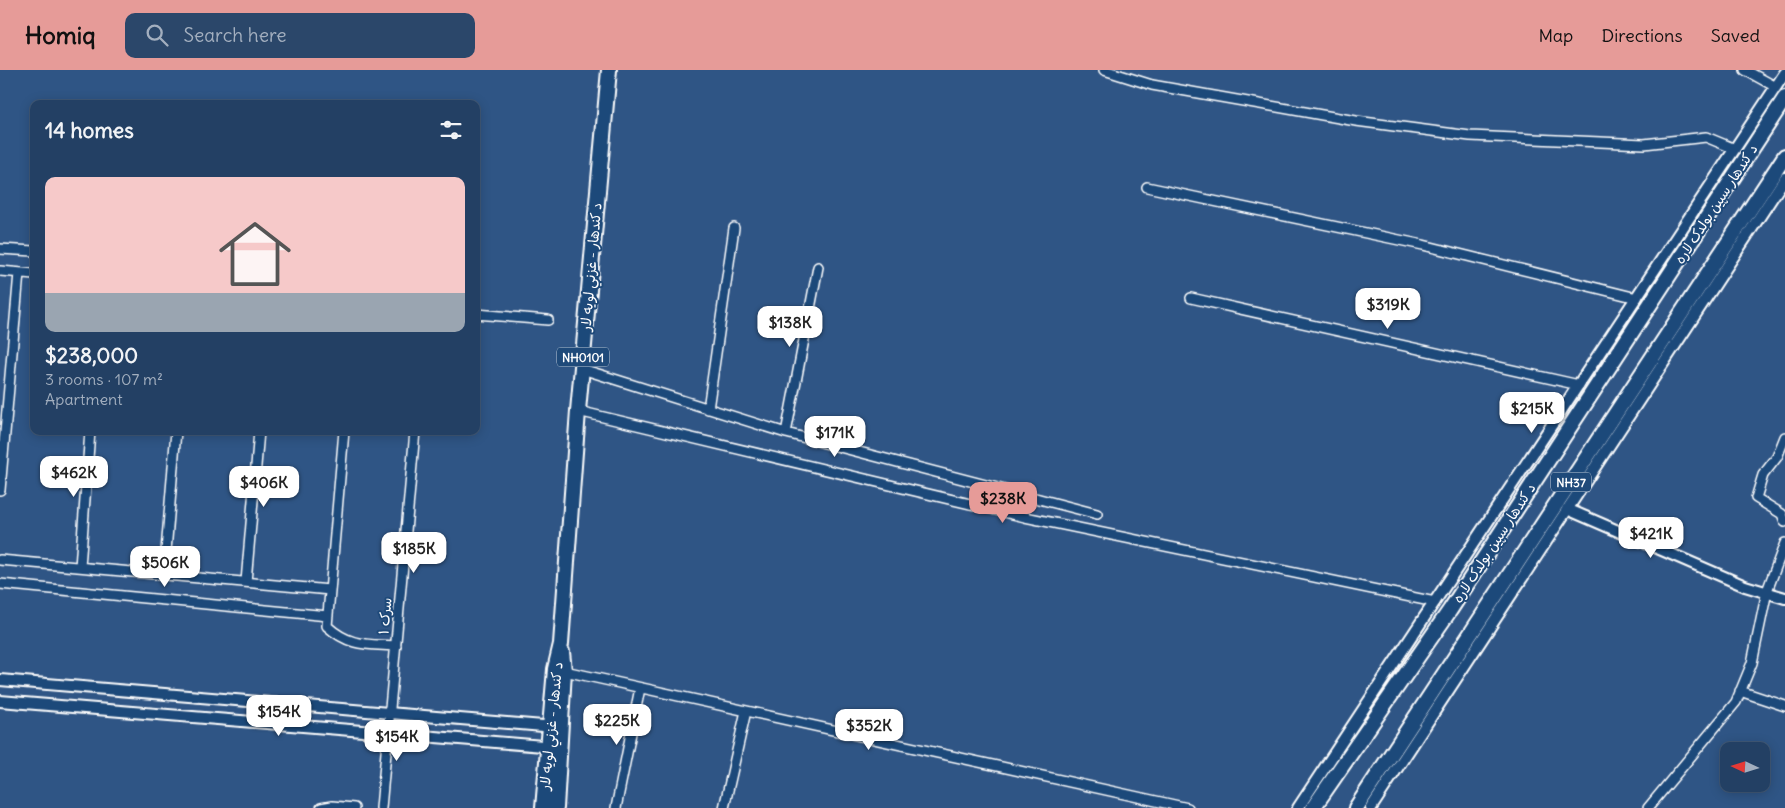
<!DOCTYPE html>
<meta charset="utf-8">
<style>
body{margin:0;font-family:Delius,"Playpen Sans Arabic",sans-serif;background:#2b476a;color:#f1f3f6;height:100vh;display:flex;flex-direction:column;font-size:19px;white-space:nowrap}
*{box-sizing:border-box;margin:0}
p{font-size:16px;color:#a3afbf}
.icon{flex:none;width:28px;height:28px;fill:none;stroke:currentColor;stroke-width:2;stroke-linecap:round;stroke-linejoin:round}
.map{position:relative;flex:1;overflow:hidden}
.sheet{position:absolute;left:30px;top:30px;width:450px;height:335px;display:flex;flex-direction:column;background:#234064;border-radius:10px;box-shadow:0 2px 12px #0003,0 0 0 1px #405978}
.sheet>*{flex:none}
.needle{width:32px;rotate:274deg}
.tools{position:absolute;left:1720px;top:672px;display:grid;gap:10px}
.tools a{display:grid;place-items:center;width:50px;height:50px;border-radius:10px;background:#234064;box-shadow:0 2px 12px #0003,0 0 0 1px #405978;font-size:25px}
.price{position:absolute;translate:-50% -42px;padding:0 11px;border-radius:10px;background:#fff;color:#222;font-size:16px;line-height:32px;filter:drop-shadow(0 1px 2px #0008)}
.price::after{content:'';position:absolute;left:50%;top:30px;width:15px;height:11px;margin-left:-8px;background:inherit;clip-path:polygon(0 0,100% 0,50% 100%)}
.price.selected{background:#e69b98;color:#111}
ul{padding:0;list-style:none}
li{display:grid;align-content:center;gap:10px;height:265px;padding:0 15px}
li span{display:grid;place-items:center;height:155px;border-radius:10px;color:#555}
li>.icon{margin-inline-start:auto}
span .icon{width:90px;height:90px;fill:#fffc;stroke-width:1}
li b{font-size:21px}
h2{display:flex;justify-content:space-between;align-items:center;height:60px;padding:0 15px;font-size:21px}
header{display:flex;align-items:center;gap:30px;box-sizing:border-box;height:70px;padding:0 25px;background:#e69b98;color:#111}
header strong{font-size:24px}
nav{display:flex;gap:28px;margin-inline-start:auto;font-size:18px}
.search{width:350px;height:45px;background:#2b476a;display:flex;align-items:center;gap:12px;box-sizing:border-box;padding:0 18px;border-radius:10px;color:#a3afbf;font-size:19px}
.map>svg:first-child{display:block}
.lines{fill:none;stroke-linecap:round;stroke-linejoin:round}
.minor-casing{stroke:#fff;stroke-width:12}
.tertiary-casing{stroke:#fff;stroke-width:14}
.trunk-casing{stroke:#fff;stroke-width:18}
.minor{stroke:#1f4a7a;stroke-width:9}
.tertiary{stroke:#1f4a7a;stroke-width:10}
.trunk{stroke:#1f4a7a;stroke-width:14}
.labels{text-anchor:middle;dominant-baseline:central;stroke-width:4;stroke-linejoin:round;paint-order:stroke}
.shield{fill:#1f4a7a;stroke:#bcc9d7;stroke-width:1}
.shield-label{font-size:12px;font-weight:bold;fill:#fff}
.street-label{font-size:14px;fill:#fff;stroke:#1f4a7a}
</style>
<header>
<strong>Homiq</strong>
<div class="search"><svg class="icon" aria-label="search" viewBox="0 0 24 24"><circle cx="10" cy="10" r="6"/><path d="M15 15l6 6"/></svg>Search here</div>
<nav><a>Map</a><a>Directions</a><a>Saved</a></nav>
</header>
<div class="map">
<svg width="1785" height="738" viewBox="0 0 1785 738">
<rect width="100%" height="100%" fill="#2f5585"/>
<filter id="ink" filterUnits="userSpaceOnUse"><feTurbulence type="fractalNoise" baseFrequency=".02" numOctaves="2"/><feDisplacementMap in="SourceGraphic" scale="10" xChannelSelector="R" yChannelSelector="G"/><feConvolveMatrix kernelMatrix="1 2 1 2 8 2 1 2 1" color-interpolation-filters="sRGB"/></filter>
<g filter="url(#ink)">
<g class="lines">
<defs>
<path id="minor" d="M1104,0l48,15 204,36 114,15 174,8 62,-7 29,12
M1745,0l31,17
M1147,117l276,58 214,53
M0,179l34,2
M0,201l34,3
M1191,228l388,87
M476,244l72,6
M582,299l204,64 311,81
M708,339l26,-181
M578,341l447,106 410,85
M344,361l-17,195c23,21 40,18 69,20
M786,363l32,-166
M1785,367l-8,20 -14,18 -7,23 26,16 3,8
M0,420l19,-217
M0,490l330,30
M80,497l10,-136
M164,505l12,-144
M246,512l13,-151
M0,514l328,32
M560,600l628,138
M1740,621l45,15
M321,738l11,-2 22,2
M381,738l34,-377
M616,738l24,-120
M724,738l22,-97
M1648,738l88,-106 16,-39 15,-72 18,-48"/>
<path id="tertiary" d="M1567,439l178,77 40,12
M0,610l555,47
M0,631l555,46
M1298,738l487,-735
M1371,738l414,-630"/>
<path id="trunk" d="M543,738l12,-139 6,-25 17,-233 31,-341
M556,738l8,-137 -2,-19
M1313,738l137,-198 335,-512
M1356,738l429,-652"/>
</defs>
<use href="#minor" class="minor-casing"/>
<use href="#tertiary" class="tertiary-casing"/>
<use href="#trunk" class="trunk-casing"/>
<use href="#minor" class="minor"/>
<use href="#tertiary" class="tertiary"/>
<use href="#trunk" class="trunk"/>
</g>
</g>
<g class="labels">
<g class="shield">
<rect x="557" y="277.5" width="52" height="19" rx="4"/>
<rect x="1551" y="402.5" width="40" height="19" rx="4"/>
</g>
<g class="shield-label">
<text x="583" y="287">NH0101</text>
<text x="1571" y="412">NH37</text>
</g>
<g class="street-label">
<text transform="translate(1716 134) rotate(-57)">د کندهار سپین بولدک لاره</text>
<text transform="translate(591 197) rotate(-85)">د کندهار - غزني لويه لار</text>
<text transform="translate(1494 473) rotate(-57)">د کندهار سپین بولدک لاره</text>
<text transform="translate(385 546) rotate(-85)">سرک ۱</text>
<text transform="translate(551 656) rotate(-84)">د کندهار - غزني لويه لار</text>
</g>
</g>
</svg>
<div class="tools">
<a><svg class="needle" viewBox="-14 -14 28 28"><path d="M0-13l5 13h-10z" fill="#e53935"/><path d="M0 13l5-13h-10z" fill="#a3afbf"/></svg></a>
</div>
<b class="price" style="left:1388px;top:260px">$319K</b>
<b class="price" style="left:790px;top:278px">$138K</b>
<b class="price" style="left:1532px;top:364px">$215K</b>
<b class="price" style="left:835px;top:388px">$171K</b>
<b class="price" style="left:74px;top:428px">$462K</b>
<b class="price" style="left:264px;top:438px">$406K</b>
<b class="price selected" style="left:1003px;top:454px">$238K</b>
<b class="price" style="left:1651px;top:489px">$421K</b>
<b class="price" style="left:414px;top:504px">$185K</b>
<b class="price" style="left:165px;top:518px">$506K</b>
<b class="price" style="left:279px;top:667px">$154K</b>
<b class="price" style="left:617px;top:676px">$225K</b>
<b class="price" style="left:869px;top:681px">$352K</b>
<b class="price" style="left:397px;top:692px">$154K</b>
<section class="sheet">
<h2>14 homes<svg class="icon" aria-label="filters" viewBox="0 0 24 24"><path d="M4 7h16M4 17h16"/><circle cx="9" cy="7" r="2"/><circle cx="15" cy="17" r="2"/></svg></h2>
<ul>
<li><span style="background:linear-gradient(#f6c9c9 75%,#9aa5b1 0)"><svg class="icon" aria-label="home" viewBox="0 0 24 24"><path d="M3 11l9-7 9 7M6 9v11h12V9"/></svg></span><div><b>$238,000</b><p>3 rooms · 107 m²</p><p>Apartment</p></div></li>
</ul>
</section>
</div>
